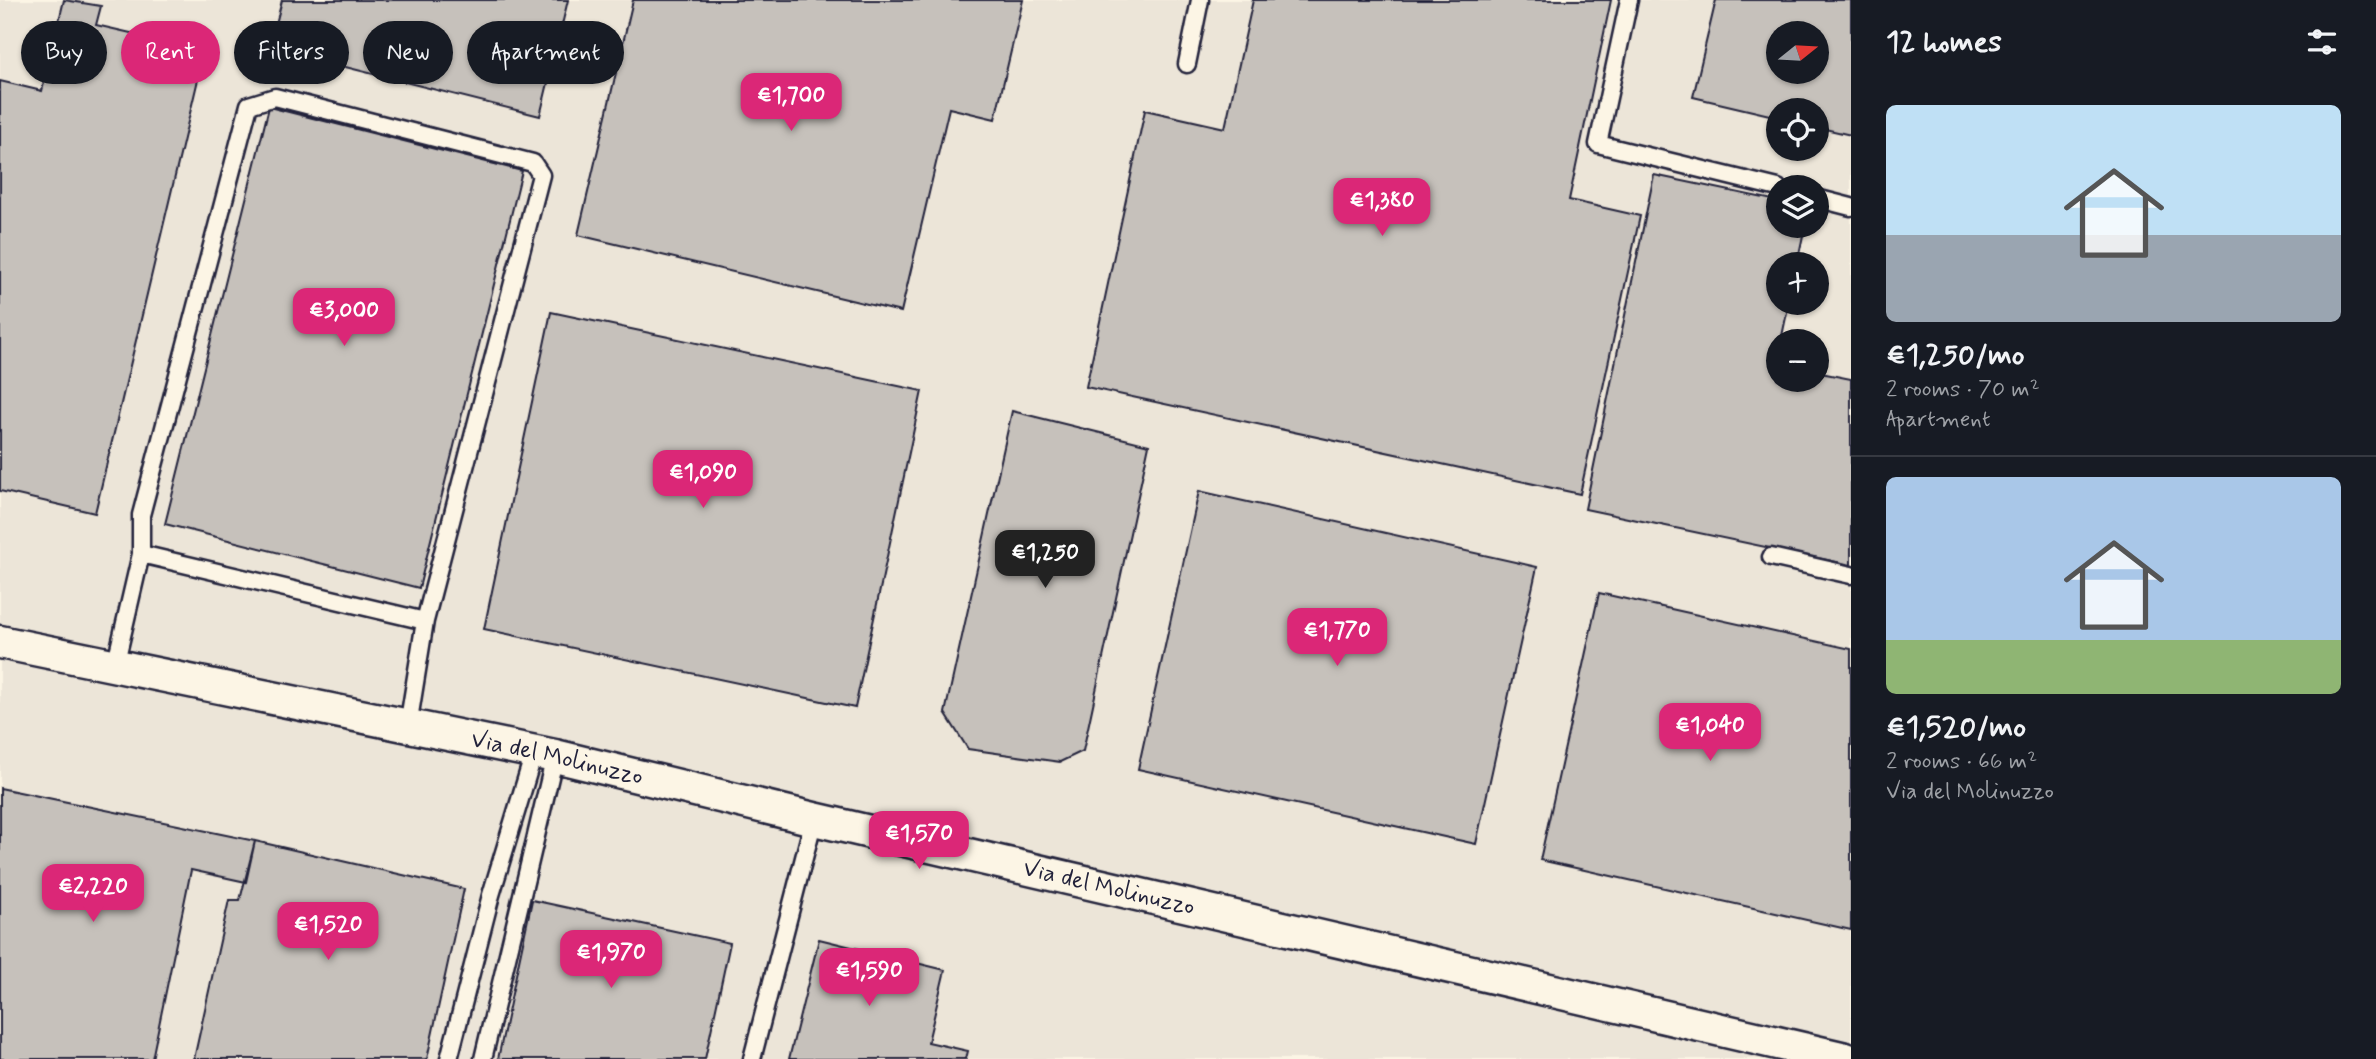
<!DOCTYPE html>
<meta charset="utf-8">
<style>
body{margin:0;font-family:Mynerve,sans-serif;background:#242831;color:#f1f3f6;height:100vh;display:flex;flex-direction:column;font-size:26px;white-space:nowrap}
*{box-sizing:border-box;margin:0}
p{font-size:23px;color:#9ea1a6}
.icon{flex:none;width:38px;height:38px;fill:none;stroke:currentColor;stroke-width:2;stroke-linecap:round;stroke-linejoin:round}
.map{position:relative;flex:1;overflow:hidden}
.sheet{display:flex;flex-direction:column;background:#171b24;width:525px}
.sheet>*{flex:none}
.top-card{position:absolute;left:21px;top:21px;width:665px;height:63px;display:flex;gap:14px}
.needle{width:46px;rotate:72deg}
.controls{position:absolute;left:1766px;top:21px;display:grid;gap:14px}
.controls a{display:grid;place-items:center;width:63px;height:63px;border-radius:50%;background:#171b24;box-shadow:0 2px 5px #0004;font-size:35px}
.price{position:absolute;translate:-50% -60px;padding:0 16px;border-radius:14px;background:#db2777;color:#fff;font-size:23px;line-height:46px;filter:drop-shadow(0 2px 4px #0008)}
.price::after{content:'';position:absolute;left:50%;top:42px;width:21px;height:16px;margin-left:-10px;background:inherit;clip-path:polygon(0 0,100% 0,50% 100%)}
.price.selected{background:#222;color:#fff}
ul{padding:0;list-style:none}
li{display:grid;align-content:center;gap:14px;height:371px;padding:0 35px}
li+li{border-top:2px solid #363941}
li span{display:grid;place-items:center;height:217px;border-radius:10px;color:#555}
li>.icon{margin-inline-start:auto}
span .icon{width:126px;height:126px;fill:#fffc;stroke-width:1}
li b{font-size:30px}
h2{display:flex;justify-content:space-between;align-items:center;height:84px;padding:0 35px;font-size:30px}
.pill{padding:0 24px;border-radius:32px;background:#171b24;box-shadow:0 2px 5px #0004;font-size:24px;line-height:63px}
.pill.selected{background:#db2777;color:#fff}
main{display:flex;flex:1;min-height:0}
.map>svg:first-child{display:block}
.built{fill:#ece5d8;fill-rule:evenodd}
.building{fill:#c6c1bb;stroke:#22223b;stroke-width:2;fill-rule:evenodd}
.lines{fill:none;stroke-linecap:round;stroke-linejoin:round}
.lane-casing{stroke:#22223b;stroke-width:21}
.street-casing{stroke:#22223b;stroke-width:37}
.lane{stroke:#fcf5e5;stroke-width:16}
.street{stroke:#fcf5e5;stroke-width:32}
.labels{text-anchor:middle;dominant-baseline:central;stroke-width:7;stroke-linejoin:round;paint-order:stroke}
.street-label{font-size:24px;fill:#22223b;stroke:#fcf5e5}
</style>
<main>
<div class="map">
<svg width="1851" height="1059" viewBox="0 0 1851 1059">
<rect width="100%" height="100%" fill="#fcf5e5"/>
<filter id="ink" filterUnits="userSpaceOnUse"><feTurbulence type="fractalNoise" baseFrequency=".0143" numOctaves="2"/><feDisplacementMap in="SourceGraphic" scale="14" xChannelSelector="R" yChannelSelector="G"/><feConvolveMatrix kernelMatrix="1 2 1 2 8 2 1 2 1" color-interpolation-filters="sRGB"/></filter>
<g filter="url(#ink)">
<path class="built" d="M0,0h1851v1059h-1851zM1778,33h38v39h-38zM1778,110h38v39h-38zM1778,187h38v39h-38zM1778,264h38v39h-38zM1778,341h38v39h-38z"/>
<path class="building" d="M64,0l37,6 -5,19 109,25 -110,463 -95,-22v-410l42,10z
M282,0h286l-28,116 -270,-68z
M633,0h390l-28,119 -46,-11 -48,204 -323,-77z
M1253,0h358l-42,200 71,16 -60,278 -494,-107 59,-277 80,18z
M1716,0h135v135l-35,-8v-17h-38v7l-85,-20zM1778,33h38v39h-38z
M269,107l253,64 -103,417 -254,-64z
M1654,175l124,26v25h27l-8,38h-19v39h11l-8,38h-3v39h38v-8l35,7v186l-266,-56z
M551,312l371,79 -67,317 -371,-79z
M1012,411l137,34 -66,306 -23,11 -92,-13 -23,-36z
M1199,491l338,76 -61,277 -338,-75z
M1599,593l252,56v281l-311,-70z
M0,788l255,53 -9,41 -55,-12 -39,189h-152z
M255,841l209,48 -37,170h-233l35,-159h11z
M532,900l198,43 -25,116h-207z
M819,939l126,31 -17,72 40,9 -2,8h-177z"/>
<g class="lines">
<defs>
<path id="lane" d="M1629,0l-31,144 180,44
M1187,64l13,-64
M1816,198l35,9
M141,554v-39l108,-410 26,-8 258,66 8,12 -116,446
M1771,557l80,18
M115,666l26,-112 284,67 -17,105
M449,1059l42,-164 43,-142
M483,1059l72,-303
M752,1059l62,-240"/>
<g id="street">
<path id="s1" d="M0,642l555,114 259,63 1032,240"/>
</g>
</defs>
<use href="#lane" class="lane-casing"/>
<use href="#street" class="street-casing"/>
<use href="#lane" class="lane"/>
<use href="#street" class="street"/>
</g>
</g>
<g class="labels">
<g class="street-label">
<text stroke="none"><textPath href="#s1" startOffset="569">Via del Molinuzzo</textPath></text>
<text stroke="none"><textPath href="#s1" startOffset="1136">Via del Molinuzzo</textPath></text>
</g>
</g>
</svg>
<div class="controls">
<a><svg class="needle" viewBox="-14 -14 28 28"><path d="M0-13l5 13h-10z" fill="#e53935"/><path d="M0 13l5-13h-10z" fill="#9ea1a6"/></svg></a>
<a><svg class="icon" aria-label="locate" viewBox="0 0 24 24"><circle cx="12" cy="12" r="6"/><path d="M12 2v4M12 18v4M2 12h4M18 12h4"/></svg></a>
<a><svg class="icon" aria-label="layers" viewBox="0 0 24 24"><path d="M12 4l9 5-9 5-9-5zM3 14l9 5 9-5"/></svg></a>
<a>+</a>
<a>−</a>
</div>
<b class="price" style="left:791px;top:133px">€1,700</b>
<b class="price" style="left:1382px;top:238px">€1,380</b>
<b class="price" style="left:344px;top:348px">€3,000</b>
<b class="price" style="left:703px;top:510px">€1,090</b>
<b class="price selected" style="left:1045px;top:590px">€1,250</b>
<b class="price" style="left:1337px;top:668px">€1,770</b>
<b class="price" style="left:1710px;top:763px">€1,040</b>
<b class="price" style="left:919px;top:871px">€1,570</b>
<b class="price" style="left:93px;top:924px">€2,220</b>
<b class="price" style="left:328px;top:962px">€1,520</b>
<b class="price" style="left:611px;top:990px">€1,970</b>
<b class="price" style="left:869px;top:1008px">€1,590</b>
<div class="top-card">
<a class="pill">Buy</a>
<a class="pill selected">Rent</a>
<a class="pill">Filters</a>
<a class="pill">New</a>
<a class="pill">Apartment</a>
</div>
</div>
<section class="sheet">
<h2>12 homes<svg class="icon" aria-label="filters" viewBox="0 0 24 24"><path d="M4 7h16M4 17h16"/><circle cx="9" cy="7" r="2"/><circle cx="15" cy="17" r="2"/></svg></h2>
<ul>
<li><span style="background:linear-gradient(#bfe0f5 60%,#9aa5b1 0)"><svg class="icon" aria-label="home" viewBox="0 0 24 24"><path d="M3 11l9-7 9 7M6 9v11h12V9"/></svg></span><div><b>€1,250/mo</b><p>2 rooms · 70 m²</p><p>Apartment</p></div></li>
<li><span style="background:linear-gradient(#a9c7e8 75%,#8fb573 0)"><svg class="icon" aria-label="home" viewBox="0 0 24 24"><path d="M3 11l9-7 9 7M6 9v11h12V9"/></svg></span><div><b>€1,520/mo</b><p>2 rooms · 66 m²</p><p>Via del Molinuzzo</p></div></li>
</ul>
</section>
</main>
